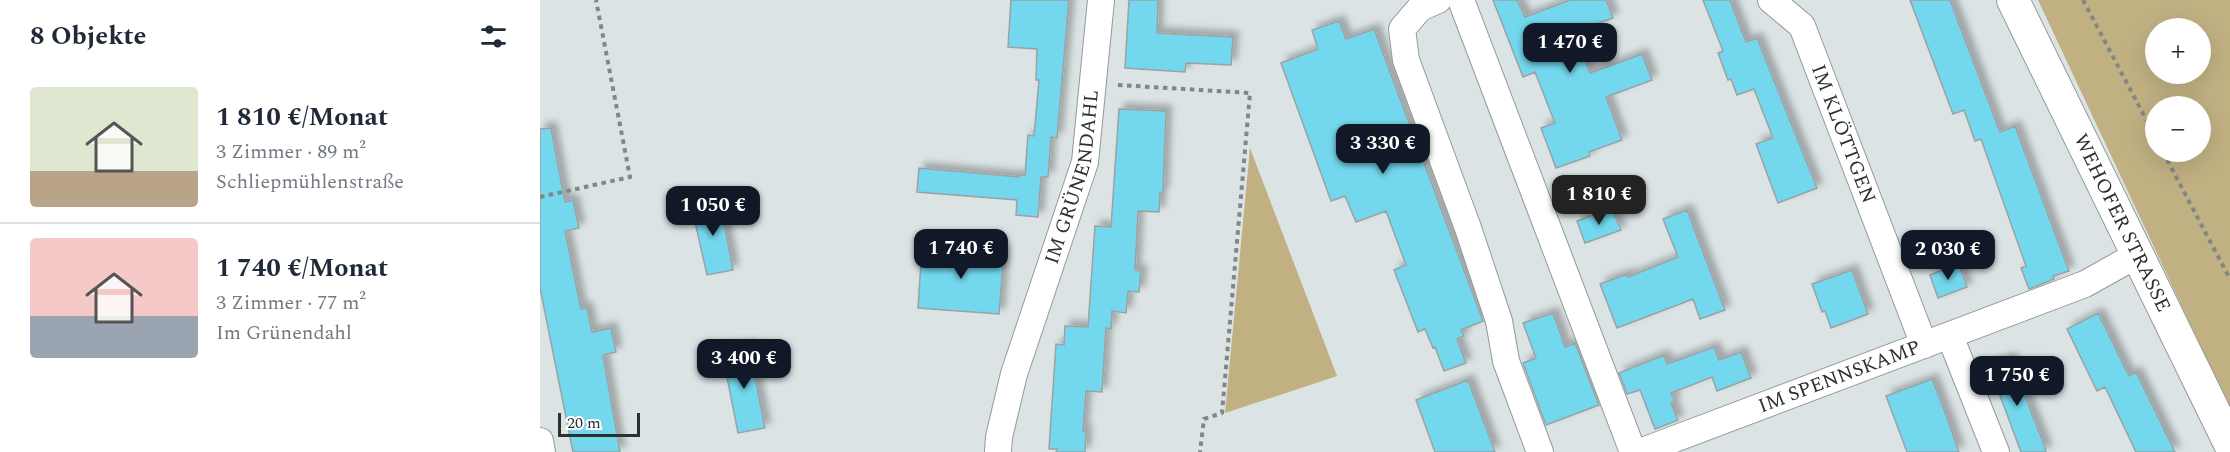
<!DOCTYPE html>
<html lang="de">
<meta charset="utf-8">
<style>
body{margin:0;font-family:Spectral,serif;background:#f6f6f7;color:#1f2937;height:100vh;display:flex;flex-direction:column;font-size:22px;white-space:nowrap}
*{box-sizing:border-box;margin:0}
p{font-size:20px;color:#747a83}
.icon{flex:none;width:33px;height:33px;fill:none;stroke:currentColor;stroke-width:2;stroke-linecap:round;stroke-linejoin:round}
.map{position:relative;flex:1;overflow:hidden}
.details{display:flex;flex-direction:column;background:#fff;width:540px}
.details>*{flex:none}
.fabs{position:absolute;left:1605px;top:18px;display:grid;gap:12px}
.fabs a{display:grid;place-items:center;width:66px;height:66px;border-radius:50%;background:#fff;box-shadow:0 6px 24px #0002;font-size:30px}
.scale{position:absolute;left:18px;bottom:15px;width:82px;box-sizing:border-box;padding-left:6px;border:3px solid #2d3031;border-top:0;font-size:16px;line-height:21px;white-space:nowrap;color:#2d3031;-webkit-text-stroke:4px #fff;paint-order:stroke}
.price{position:absolute;translate:-50% -51px;padding:0 14px;border-radius:12px;background:#111827;color:#fff;font-size:20px;line-height:39px;filter:drop-shadow(0 2px 3px #0008)}
.price::after{content:'';position:absolute;left:50%;top:36px;width:18px;height:14px;margin-left:-9px;background:inherit;clip-path:polygon(0 0,100% 0,50% 100%)}
.price.on{background:#222;color:#fff}
ul{padding:0;list-style:none}
li{display:flex;align-items:center;gap:18px;height:150px;padding:0 30px}
li+li{border-top:2px solid #e0e1e3}
li span{display:grid;place-items:center;flex:none;width:168px;height:120px;border-radius:6px;color:#555}
li>.icon{margin-inline-start:auto}
span .icon{width:72px;height:72px;fill:#fffc;stroke-width:1}
li b{font-size:26px}
h2{display:flex;justify-content:space-between;align-items:center;height:72px;padding:0 30px;font-size:26px}
main{display:flex;flex:1;min-height:0}
.map>svg:first-child{display:block}
.green{fill:#c0b082;fill-rule:evenodd}
.building{fill:#73d8ee;stroke:#9ba2a4;stroke-width:1.5;filter:url(#shadow)}
.lines{fill:none;stroke-linecap:round;stroke-linejoin:round}
.minor-casing{stroke:#939a9b;stroke-width:28}
.tertiary-casing{stroke:#939a9b;stroke-width:34}
.path{stroke:#818687;stroke-width:4;stroke-dasharray:4.5 4.5;stroke-linecap:butt}
.minor{stroke:#fff;stroke-width:26}
.tertiary{stroke:#fff;stroke-width:32}
.labels{text-anchor:middle;dominant-baseline:central;stroke-width:4.5;stroke-linejoin:round;paint-order:stroke}
.street-label{font-size:20px;fill:#2d3031;stroke:#fff}
</style>
<main>
<section class="details">
<h2>8 Objekte<svg class="icon" aria-label="filters" viewBox="0 0 24 24"><path d="M4 7h16M4 17h16"/><circle cx="9" cy="7" r="2"/><circle cx="15" cy="17" r="2"/></svg></h2>
<ul>
<li><span style="background:linear-gradient(#dfe7d0 70%,#b9a48a 0)"><svg class="icon" aria-label="home" viewBox="0 0 24 24"><path d="M3 11l9-7 9 7M6 9v11h12V9"/></svg></span><div><b>1 810 €/Monat</b><p>3 Zimmer · 89 m²</p><p>Schliepmühlenstraße</p></div></li>
<li><span style="background:linear-gradient(#f6c9c9 65%,#9aa5b1 0)"><svg class="icon" aria-label="home" viewBox="0 0 24 24"><path d="M3 11l9-7 9 7M6 9v11h12V9"/></svg></span><div><b>1 740 €/Monat</b><p>3 Zimmer · 77 m²</p><p>Im Grünendahl</p></div></li>
</ul>
</section>
<div class="map">
<svg width="1690" height="452" viewBox="0 0 1690 452">
<defs>
<filter id="shadow"><feDropShadow dx="5.5" dy="-5.5" stdDeviation="3" flood-color="#0004"/></filter>
</defs>
<rect width="100%" height="100%" fill="#dbe3e4"/>
<path class="green" d="M1498,0h192v409zM1616,28h44v46h-44zM1616,106h44v46h-44z
M710,148l87,228 -112,37z"/>
<path class="building" d="M471,0h58l-12,138 -6,-1 -3,40h-7l-3,40 -22,-2 1,-15 -100,-8 2,-24 100,9v-2h6l3,-40 6,1 5,-56h-3l1,-31 -29,-2z
M589,0h29l-1,33 76,4 -2,28 -45,-2 -1,9 -60,-4z
M953,0h24l8,17 45,-17h36l7,18 -39,14 16,41 52,-19 10,26 -46,17 16,43 -33,12 1,4 -34,12 -15,-40 14,-5 -20,-51 -12,5z
M1163,0h27l16,42 11,-4 60,150 -39,15 -22,-59 17,-6 -19,-49 -17,6 -6,-16 -3,1 -10,-27 5,-2z
M1370,0h40l50,132 15,-6 54,145 -16,5 1,3 -25,10 -8,-21 5,-2 -45,-127 -6,2 -11,-31 -11,4z
M799,21l7,18 28,-10 109,292 -22,9 3,6 -7,3 9,24 -22,8 -9,-24 -2,1 -8,-19 -7,3 -24,-62 12,-5 -20,-54 -30,11 -11,-26 -14,5 -50,-138 37,-14 -6,-19z
M579,109l47,2 -3,82h-3l-1,19 -21,-1 -3,59 6,1 -2,21 -11,-1 -2,22 -14,-2 -1,18 -5,-1 -4,64 -16,-1 -3,40h3l-1,21h-29l1,-3h-8l7,-105 8,1 1,-19 23,1 7,-101 16,1z
M11,128l14,74 8,-2 6,28 -14,3 16,78 6,-1 5,24 19,-4 5,24 -13,3 17,97h-47l-33,-164v-159z
M180,202l13,68 -26,5 -16,-71z
M1072,208l9,22 -36,13 -8,-22z
M1147,210l38,100 -25,9 -7,-20 -76,29 -17,-44 27,-10 1,3 50,-20 -15,-38z
M382,247l82,5 -5,62 -81,-6z
M1419,264l8,23 -29,11 -8,-23z
M1312,270l16,44 -37,14 -6,-17 -3,1 -10,-28z
M1013,313l12,34 10,-4 24,62 -53,20 -23,-62 13,-5 -13,-35z
M1558,313l31,63 7,-4 39,80h-39l-31,-65 -8,4 -30,-62z
M209,346l16,82 -27,5 -16,-81z
M1174,347l5,13 22,-8 10,26 -34,13 -5,-14 -41,16 4,8 -4,2 7,17 -23,9 -15,-39 -13,4 -8,-21 45,-18 3,9z
M1470,358l35,89 1,5h-25l-32,-86z
M1392,379l13,33 14,40h-52l-21,-56z
M928,380l27,72h-60l-19,-52z"/>
<g class="lines">
<defs>
<g id="minor">
<path d="M898,0l-18,8 -18,21 4,31 62,168 31,93 7,40 34,91"/>
<path d="M921,0l172,452"/>
<path id="s1" d="M1231,0l31,26 122,319"/>
<path d="M1410,336l46,116"/>
<path d="M0,441l2,11"/>
<path id="s2" d="M458,452l1,-15 15,-63 71,-212 16,-162"/>
<path id="s3" d="M1100,452l445,-168 52,-29"/>
</g>
<g id="tertiary">
<path id="s4" d="M1473,0l217,444"/>
</g>
</defs>
<use href="#minor" class="minor-casing"/>
<use href="#tertiary" class="tertiary-casing"/>
<path class="path" d="M1543,0l73,138
M578,85l132,8 -28,320 -18,6 -4,33
M1623,152l67,127
M0,197l90,-20 -34,-177"/>
<use href="#minor" class="minor"/>
<use href="#tertiary" class="tertiary"/>
</g>
<g class="labels">
<g class="street-label">
<text stroke="none"><textPath href="#s1" startOffset="156">IM KLÖTTGEN</textPath></text>
<text stroke="none"><textPath href="#s2" startOffset="286">IM GRÜNENDAHL</textPath></text>
<text stroke="none"><textPath href="#s4" startOffset="248">WEHOFER STRASSE</textPath></text>
<text stroke="none"><textPath href="#s3" startOffset="213">IM SPENNSKAMP</textPath></text>
</g>
</g>
</svg>
<div class="fabs">
<a>+</a>
<a>−</a>
</div>
<div class="scale">20 m</div>
<b class="price" style="left:1030px;top:74px">1 470 €</b>
<b class="price" style="left:843px;top:175px">3 330 €</b>
<b class="price on" style="left:1059px;top:226px">1 810 €</b>
<b class="price" style="left:173px;top:237px">1 050 €</b>
<b class="price" style="left:421px;top:280px">1 740 €</b>
<b class="price" style="left:1408px;top:281px">2 030 €</b>
<b class="price" style="left:204px;top:390px">3 400 €</b>
<b class="price" style="left:1477px;top:407px">1 750 €</b>
</div>
</main>
